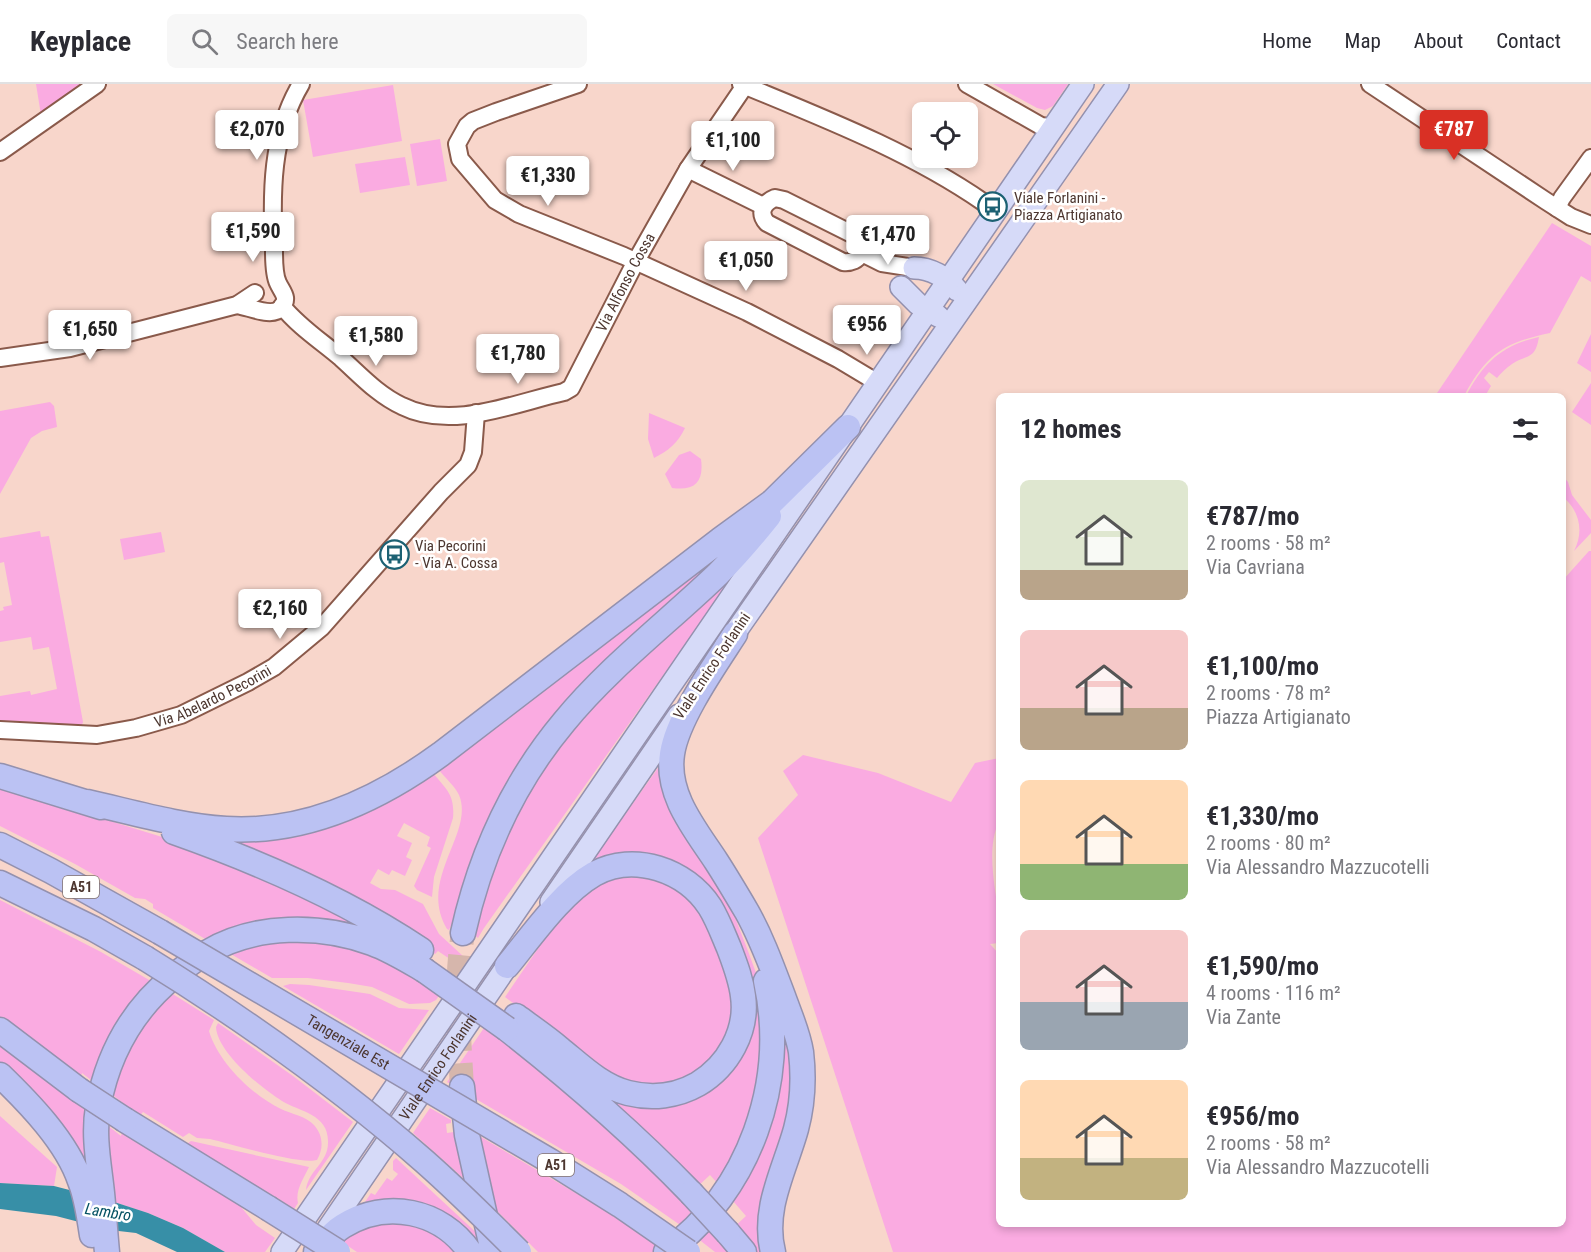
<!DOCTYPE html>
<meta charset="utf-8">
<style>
body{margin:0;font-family:"Roboto Condensed",sans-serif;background:#f7f7f7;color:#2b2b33;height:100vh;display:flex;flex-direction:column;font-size:22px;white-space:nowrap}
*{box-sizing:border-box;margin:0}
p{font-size:20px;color:#7c7c81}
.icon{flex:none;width:33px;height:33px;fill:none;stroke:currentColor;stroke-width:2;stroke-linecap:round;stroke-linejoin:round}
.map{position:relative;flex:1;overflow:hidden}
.drawer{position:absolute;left:996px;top:309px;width:570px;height:834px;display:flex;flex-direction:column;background:#fff;border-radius:9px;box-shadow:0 3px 9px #0003}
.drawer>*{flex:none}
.tools{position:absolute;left:912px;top:18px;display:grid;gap:12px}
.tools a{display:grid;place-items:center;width:66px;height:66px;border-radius:9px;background:#fff;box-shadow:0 3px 9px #0003;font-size:30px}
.price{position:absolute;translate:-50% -51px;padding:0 14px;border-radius:6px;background:#fff;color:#222;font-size:20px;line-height:39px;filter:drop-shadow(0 2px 3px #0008)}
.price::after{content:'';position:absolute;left:50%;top:36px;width:18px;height:14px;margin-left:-9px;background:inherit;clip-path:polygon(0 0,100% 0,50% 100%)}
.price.selected{background:#d93025;color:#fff}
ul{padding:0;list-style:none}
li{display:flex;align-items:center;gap:18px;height:150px;padding:0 24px}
li span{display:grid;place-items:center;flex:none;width:168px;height:120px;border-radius:9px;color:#555}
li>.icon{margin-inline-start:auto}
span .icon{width:72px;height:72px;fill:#fffc;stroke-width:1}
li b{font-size:26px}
h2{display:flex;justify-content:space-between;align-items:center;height:72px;padding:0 24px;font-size:26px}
header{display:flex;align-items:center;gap:36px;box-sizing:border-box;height:84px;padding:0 30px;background:#fff;border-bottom:2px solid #e1e1e2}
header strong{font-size:28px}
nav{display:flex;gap:33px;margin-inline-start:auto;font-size:21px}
.search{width:420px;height:54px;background:#f7f7f7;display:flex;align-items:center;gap:15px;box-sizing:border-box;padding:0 21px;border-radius:9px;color:#7c7c81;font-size:22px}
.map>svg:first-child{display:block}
.green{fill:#faabe1}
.water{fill:#378fa7}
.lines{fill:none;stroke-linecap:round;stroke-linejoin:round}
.highway-tunnel{stroke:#d6b6ac;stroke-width:24;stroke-dasharray:24 12;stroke-linecap:butt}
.minor-casing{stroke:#8a5a4b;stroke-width:20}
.major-casing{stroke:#9491ae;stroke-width:24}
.highway-casing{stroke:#9491ae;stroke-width:27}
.minor{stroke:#fff;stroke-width:16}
.major{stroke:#d6daf8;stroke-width:21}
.highway{stroke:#bbc2f3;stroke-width:24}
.highway-bridge-casing{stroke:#9491ae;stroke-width:27;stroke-linecap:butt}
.highway-bridge{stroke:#bbc2f3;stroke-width:24}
.labels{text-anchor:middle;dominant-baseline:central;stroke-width:5;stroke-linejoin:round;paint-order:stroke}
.shield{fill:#fff;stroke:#82726d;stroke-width:1.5}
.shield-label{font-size:14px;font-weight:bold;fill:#4c362f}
.poi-label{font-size:15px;fill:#4c362f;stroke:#fff;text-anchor:start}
.street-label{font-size:15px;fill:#4c362f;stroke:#fff}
.water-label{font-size:16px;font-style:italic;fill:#035162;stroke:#fff}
</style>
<header>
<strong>Keyplace</strong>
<div class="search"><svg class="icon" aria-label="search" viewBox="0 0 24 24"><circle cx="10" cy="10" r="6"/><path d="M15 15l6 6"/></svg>Search here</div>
<nav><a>Home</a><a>Map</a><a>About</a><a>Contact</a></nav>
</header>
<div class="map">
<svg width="1591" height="1168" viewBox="0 0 1591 1168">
<rect width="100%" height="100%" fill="#f8d6cb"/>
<path class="green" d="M36,0h49l-44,31z
M993,0h75l-15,22 -8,4 -8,-2z
M393,1l9,56 -89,16 -10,-57z
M440,55l7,42 -30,5 -7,-42z
M405,73l5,28 -50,8 -5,-29z
M1552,139l39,23v36l-10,-6 -31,57c-47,10 -63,21 -86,63h-29z
M1591,250v38l-14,-9z
M1539,253c-4,23 -11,17 -27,27 -6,4 -11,9 -15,14l-8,-6 -5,6 7,8 -6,10h-19c17,-33 36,-51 73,-59z
M1591,299v42l-19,-13z
M50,318l4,4 3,21 -15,4 -11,7 -31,56v-83z
M649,329l36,15c-7,15 -17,23 -31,30l-6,-19z
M690,367l11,8c3,23 -6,32 -29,29l-7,-14 14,-19z
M1563,392l5,6 4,13 19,25v13l-17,18c10,-19 6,-40 -11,-54z
M40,447l1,6 8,-1 34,186 -1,3h-38l-44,-3v-26l30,-5 1,4 26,-6 -8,-42 -16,3 -2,-13 -31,5v-31l4,-1 -1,-3 9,-2 -8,-43 -4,1v-25z
M161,448l4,20 -41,8 -4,-21z
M729,464l-142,136 -127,220 -11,26 -2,-1c-30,-50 28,-96 12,-134 -4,-9 -14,-17 -20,-25z
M1589,467h2v701h-698l-135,-414 40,-43 -15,-24 20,-16 75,18 73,29 24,-39 24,-5v64c-13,25 -4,67 0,93 1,9 0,19 0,28l-9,1 9,10v270h564v-644z
M740,483l-256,361 -6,10 -4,-3 4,-31 42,-105 76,-102z
M665,674l57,126 26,67 11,30 7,45 -8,79 -38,81 -10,-11 -14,13 -151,-145 119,60 82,-71 -52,-151 -104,-17z
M433,689c14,17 22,22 20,45l-19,59 -2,20 -15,-7 -3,-4 17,-38 -4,-2 3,-9 -26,-14 -7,13 15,7 -6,14 6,3 -7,16 -13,-6 -3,5 -11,-6 -8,14 11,6 14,1 28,14 16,30 25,23 -4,9 -22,-15 -3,3 -23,-16 -176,-95c73,-2 138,-28 197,-70z
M0,703l188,58 62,23 139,70 -31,-7 -146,12 -59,-35v-4l-8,-5 -10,-1 -60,-34 -75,-38z
M643,788l53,27 39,83 -6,62 -41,40 -64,3 -119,-90 56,-82 37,-34z
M0,816l101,52 55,32 -56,103 -18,-14 -3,11 -79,-59z
M296,852l83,16 61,42 -4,6 -6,3 -21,1 -37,-17 -24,-4 -40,-5h-36l-48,-28z
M290,900l19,1 61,9 29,14 30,2 -30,44 -116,-68z
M168,907l46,29 -5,11c9,31 43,64 72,78 10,5 25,7 33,16 9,10 10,23 3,35 -17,5 -86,-16 -107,-21l-13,-1 -8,-5 -6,4 -40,-25 -7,9 -10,-6 1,-9 -17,-13 14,-44z
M779,931l20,63 -35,174h-12l-20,-23 14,-13 -13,-15z
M218,939l75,53 60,46 -47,68c2,-20 23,-27 22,-49 0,-27 -28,-29 -46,-40 -21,-13 -65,-49 -66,-74z
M486,941l68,49 145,142 -13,13 -65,-45 -174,-102z
M0,954l77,60 -1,5 16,11 2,70 -94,-115z
M430,1024l21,12v3l-5,1 1,9 7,-1 3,16 15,38 -59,-53z
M0,1032l57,51 -3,19 -54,-3z
M107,1041l14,11 2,-7 113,72 20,24 19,13 -10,14h-40l-42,-24 -35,-15 -40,-13z
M476,1050l125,74 61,41 -4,3h-120l-50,-50z
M191,1057l118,26c-5,11 -14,23 -11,36l-4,6 -18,-12 -4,5 -89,-55z
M396,1074l85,79 3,15 -17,-13 -106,-31 10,-15 4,2 12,-17 5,3 6,-7 -5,-4v-9z
M417,1136l47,32h-107l-15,-10 16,-17z
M709,1142l24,26h-18l-18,-14z"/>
<path class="water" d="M0,1099l54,3 54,14 40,13 35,15 42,24h-48l-41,-19 -26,-3 -54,-14 -56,-7z"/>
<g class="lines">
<path class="highway-tunnel" d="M462,1003c-3,-49 -7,-105 1,-154"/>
<defs>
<g id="minor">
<path d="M578,0l-82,28 -23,9 -6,5 -10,18 3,15 35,41 24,14 105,42 123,56 91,47 40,24"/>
<path d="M741,0c82,34 168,67 242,118"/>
<path d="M967,0l74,42 7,1 7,-2"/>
<path d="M1370,0l176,117 25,16 20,8"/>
<path d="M0,68l97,-68"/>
<path d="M688,85l75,37"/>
<path d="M775,114l9,2 72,36c12,12 4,28 -13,26l-76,-39c-9,-10 -4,-20 8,-25z"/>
<path d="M1557,124l5,-10 29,-40"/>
<path d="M862,169l20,10 32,5"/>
<path d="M237,221c13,2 35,13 44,3 9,-10 1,-16 -3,-25 -4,-8 -4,-23 -4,-32 -3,-57 -3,-117 27,-167"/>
<path id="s1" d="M282,222c17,21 39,35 59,52 19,17 37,37 61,48 50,25 112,-3 162,-14l7,-4 65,-127 52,-92 58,-85"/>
<path d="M0,274l70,-10 167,-43 18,-12"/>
<path id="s2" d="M0,646l97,5 39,-7 45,-13 67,-33 26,-15 48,-40 119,-135 27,-27 5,-13 3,-39"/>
</g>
<g id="major">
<path d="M914,184c16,0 33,9 43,22"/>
<path d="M901,203l17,17 20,12"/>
<path d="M725,563l393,-563"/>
<path d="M551,818l128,-187"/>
<path id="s3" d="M321,1155l195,-286"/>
<path d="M282,1168l801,-1168"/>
</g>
<path id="highway" d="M735,550c-20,31 -58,85 -63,120 -6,41 23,75 44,107 11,17 21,34 31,51 15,27 25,55 36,84 6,17 15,37 18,56 3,26 2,51 -5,77 -11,40 -34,80 -23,123
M0,692l101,31
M87,718c45,10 92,24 139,27 79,5 152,-29 215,-75l279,-214 52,-38 76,-75
M174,748c85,30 171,67 247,118
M0,761l51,26 109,61
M0,799l94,46 51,29
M463,849c17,-77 50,-150 101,-211 45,-55 103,-99 154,-148 18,-18 35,-38 51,-58
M507,882c24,-29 54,-73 87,-92 40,-22 92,-4 116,33 8,13 13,27 19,41 6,16 12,31 14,48 5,35 -15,70 -45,88 -21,12 -46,15 -70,9 -27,-7 -47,-27 -68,-44 -14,-12 -29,-22 -44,-33
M507,945c65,51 127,105 184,164
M0,946l79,60
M0,991c29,28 67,67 80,106 7,17 9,36 12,54
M462,1003l5,48 26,117
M125,1036l143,88
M728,1149l16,19
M107,1168c-2,-20 -3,-40 -5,-59 -3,-29 -9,-57 -4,-86 10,-54 34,-97 76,-131 11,-9 22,-18 34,-24 47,-28 113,-28 164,-9 19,7 35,17 52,27
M316,1168c8,-9 17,-20 27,-26 43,-27 98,-16 127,26
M666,1168c84,-61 122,-170 100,-271"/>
</defs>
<use href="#minor" class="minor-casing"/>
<use href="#major" class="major-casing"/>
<use href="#highway" class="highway-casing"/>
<use href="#minor" class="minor"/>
<use href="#major" class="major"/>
<use href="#highway" class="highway"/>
<defs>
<g id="highway-bridge">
<path id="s4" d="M160,848l390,229 70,44 68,47"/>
<path d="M145,874c99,61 191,126 279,203 33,29 64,60 95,91"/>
<path d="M424,886l83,59"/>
<path d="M79,1006l46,30"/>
<path d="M691,1109l37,40"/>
<path d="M268,1124l70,44"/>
</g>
</defs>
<use href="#highway-bridge" class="highway-bridge-casing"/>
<use href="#highway-bridge" class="highway-bridge"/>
</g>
<defs>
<symbol id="bus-ring" viewBox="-11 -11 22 22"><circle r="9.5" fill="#fff" stroke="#1c6173" stroke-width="1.5"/><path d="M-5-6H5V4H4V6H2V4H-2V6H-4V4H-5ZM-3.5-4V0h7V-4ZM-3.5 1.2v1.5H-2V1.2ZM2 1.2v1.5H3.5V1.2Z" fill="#1c6173"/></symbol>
</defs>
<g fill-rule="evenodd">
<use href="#bus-ring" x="976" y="106" width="33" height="33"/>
<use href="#bus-ring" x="378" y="454" width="33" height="33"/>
</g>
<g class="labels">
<g class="shield">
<rect x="63" y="792" width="36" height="22" rx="4.5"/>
<rect x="538" y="1070" width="36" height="22" rx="4.5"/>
</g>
<g class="shield-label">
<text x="81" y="803">A51</text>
<text x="556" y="1081">A51</text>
</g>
<g class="poi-label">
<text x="1014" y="114">Viale Forlanini -<tspan x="1014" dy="17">Piazza Artigianato</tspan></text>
<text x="415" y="462">Via Pecorini<tspan x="415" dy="17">- Via A. Cossa</tspan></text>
</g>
<g class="street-label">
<text stroke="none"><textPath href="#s1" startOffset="450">Via Alfonso Cossa</textPath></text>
<text transform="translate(712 582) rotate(-56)">Viale Enrico Forlanini</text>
<text stroke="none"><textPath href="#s2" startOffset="220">Via Abelardo Pecorini</textPath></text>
<text stroke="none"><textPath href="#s4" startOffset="218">Tangenziale Est</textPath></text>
<text stroke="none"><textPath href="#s3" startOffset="208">Viale Enrico Forlanini</textPath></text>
</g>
<g class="water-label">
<text transform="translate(108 1128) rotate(9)">Lambro</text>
</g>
</g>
</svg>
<div class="tools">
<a><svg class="icon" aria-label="locate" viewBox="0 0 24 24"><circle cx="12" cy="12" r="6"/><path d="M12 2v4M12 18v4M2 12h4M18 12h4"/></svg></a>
</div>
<b class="price" style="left:257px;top:77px">€2,070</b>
<b class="price selected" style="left:1454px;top:77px">€787</b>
<b class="price" style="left:733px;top:88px">€1,100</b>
<b class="price" style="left:548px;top:123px">€1,330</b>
<b class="price" style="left:253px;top:179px">€1,590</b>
<b class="price" style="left:888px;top:182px">€1,470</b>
<b class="price" style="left:746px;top:208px">€1,050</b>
<b class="price" style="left:867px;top:272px">€956</b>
<b class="price" style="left:90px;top:277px">€1,650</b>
<b class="price" style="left:376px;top:283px">€1,580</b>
<b class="price" style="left:518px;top:301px">€1,780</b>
<b class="price" style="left:280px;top:556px">€2,160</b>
<section class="drawer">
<h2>12 homes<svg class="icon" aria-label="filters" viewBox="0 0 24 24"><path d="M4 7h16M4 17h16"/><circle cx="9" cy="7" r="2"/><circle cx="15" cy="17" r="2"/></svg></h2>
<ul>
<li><span style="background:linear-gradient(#dfe7d0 75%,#b9a48a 0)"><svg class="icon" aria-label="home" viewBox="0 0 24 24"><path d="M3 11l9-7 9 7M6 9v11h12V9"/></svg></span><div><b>€787/mo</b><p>2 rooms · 58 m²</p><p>Via Cavriana</p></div></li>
<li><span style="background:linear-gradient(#f6c9c9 65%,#b9a48a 0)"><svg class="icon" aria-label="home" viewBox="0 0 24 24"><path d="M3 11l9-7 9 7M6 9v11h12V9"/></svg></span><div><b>€1,100/mo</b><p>2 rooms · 78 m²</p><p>Piazza Artigianato</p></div></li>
<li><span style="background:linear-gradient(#ffd9b3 70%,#8fb573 0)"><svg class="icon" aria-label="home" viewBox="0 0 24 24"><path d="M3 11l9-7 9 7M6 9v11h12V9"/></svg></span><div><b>€1,330/mo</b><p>2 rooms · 80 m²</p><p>Via Alessandro Mazzucotelli</p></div></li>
<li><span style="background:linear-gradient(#f6c9c9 60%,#9aa5b1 0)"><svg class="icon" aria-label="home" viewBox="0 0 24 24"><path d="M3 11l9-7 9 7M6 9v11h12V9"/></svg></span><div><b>€1,590/mo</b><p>4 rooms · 116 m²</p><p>Via Zante</p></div></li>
<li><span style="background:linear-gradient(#ffd9b3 65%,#c2b280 0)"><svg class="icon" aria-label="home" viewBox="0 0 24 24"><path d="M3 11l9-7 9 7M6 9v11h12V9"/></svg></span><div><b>€956/mo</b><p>2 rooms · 58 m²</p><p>Via Alessandro Mazzucotelli</p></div></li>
</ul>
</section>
</div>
